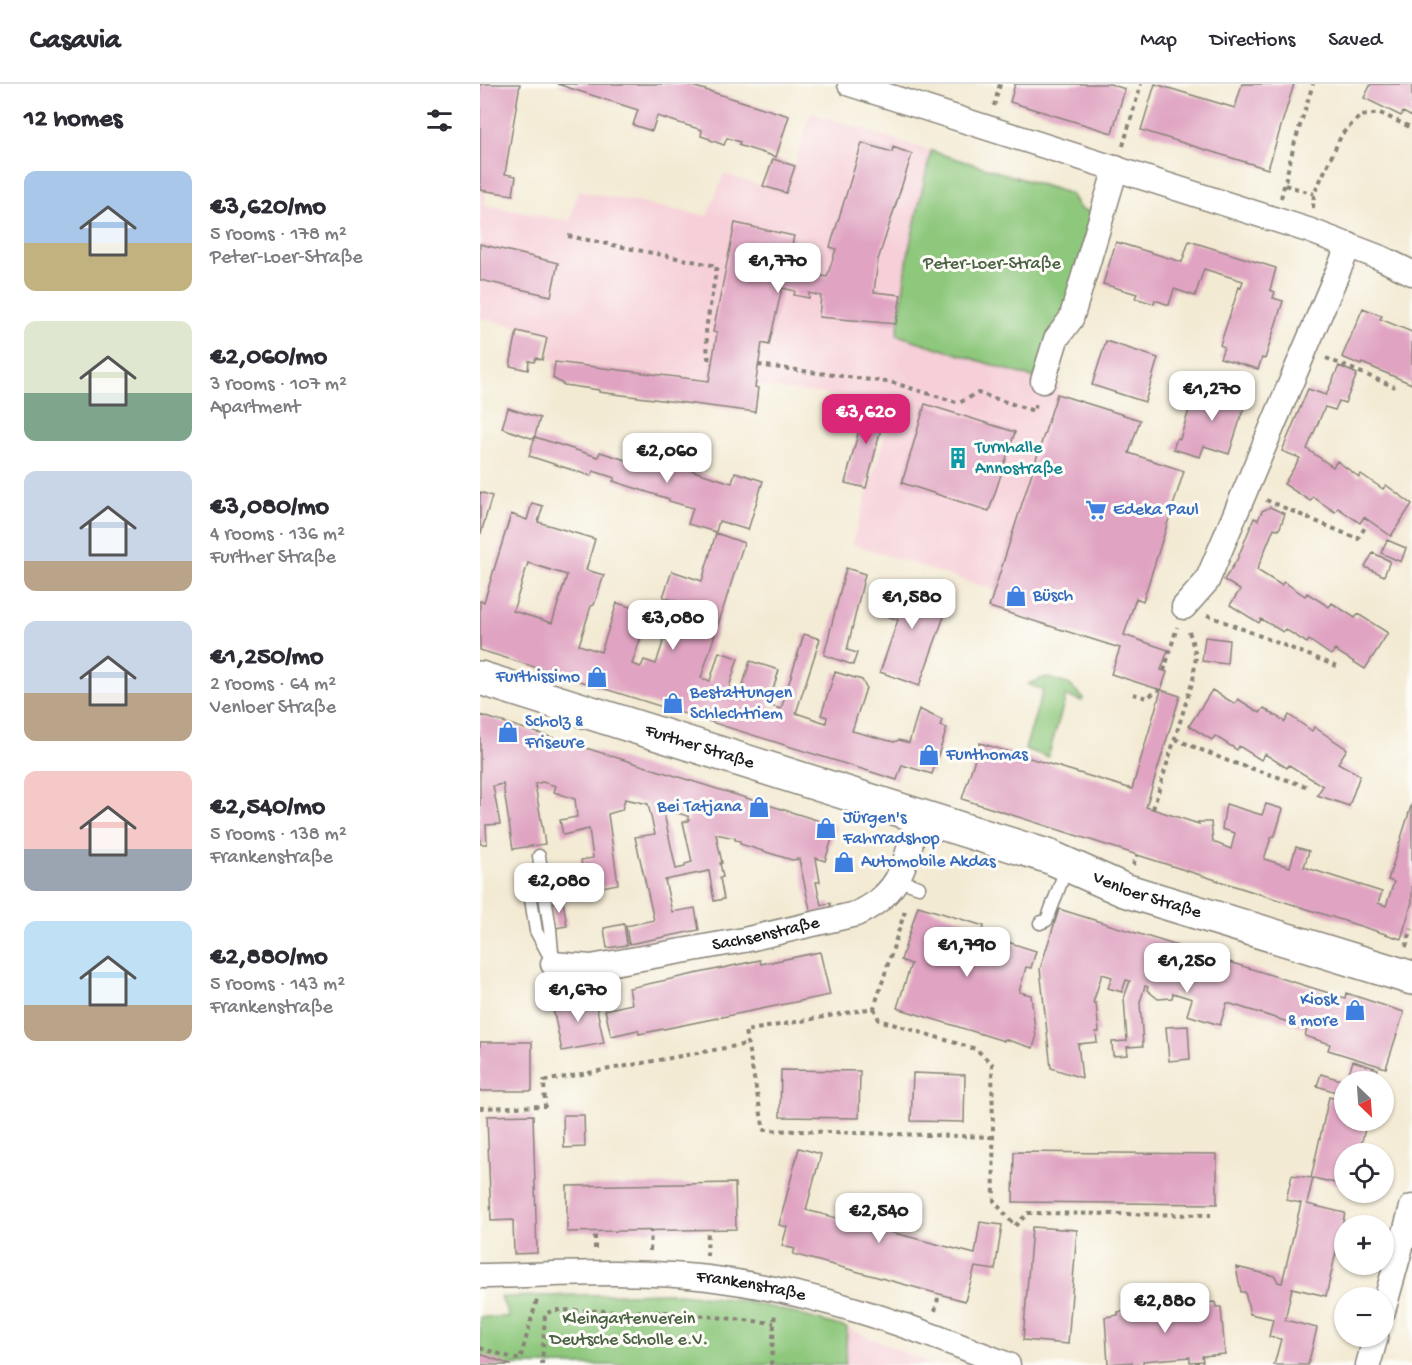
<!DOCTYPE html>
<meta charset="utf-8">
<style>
body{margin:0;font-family:"Gochi Hand",sans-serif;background:#f2f2f3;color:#2b2b33;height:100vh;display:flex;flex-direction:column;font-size:22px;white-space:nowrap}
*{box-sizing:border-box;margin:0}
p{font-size:20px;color:#7c7c81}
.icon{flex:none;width:33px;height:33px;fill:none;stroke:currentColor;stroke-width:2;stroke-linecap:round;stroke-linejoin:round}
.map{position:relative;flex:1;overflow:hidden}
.side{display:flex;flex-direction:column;background:#fff;width:480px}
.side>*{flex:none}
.needle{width:39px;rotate:155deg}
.tools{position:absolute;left:854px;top:987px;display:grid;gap:12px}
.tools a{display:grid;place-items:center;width:60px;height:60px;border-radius:50%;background:#fff;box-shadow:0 2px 4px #0004;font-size:30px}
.price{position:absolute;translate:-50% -51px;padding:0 14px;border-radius:12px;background:#fff;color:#222;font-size:20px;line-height:39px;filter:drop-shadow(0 2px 3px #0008)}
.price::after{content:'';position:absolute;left:50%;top:36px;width:18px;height:14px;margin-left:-9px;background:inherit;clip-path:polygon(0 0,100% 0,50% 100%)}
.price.current{background:#db2777;color:#fff}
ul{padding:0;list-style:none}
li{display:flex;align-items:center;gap:18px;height:150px;padding:0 24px}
li span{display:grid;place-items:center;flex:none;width:168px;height:120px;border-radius:12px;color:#555}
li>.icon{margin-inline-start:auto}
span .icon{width:72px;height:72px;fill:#fffc;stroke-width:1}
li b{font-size:26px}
h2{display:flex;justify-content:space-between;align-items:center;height:72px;padding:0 24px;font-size:26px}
header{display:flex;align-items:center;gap:36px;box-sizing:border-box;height:84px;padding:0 30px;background:#fff;border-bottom:2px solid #e1e1e2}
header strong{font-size:28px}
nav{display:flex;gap:33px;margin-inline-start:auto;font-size:21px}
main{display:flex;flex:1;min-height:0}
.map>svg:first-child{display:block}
.built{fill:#f6cfd8}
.green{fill:#8ec87d;stroke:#55724c;stroke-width:1.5}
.building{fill:#e0a4c2;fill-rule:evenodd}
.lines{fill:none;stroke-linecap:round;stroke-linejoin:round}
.lane-casing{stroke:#888378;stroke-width:15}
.street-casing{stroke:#888378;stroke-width:27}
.secondary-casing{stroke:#888378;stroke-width:36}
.path{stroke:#888378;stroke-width:4;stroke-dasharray:4.5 4.5;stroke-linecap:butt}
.lane{stroke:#fff;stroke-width:12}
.street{stroke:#fff;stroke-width:24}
.secondary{stroke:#fff;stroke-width:33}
.labels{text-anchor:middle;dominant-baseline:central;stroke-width:6;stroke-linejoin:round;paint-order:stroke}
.park-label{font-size:18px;fill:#4a6143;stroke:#fdfcf7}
.culture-label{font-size:18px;fill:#0d838f;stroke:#fdfcf7;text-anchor:start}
.shop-label{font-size:18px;fill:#366cbe;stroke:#fdfcf7;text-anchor:start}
.street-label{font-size:18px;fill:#1c1c1c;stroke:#fdfcf7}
</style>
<header>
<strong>Casavia</strong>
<nav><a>Map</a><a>Directions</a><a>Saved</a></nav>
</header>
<main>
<section class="side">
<h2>12 homes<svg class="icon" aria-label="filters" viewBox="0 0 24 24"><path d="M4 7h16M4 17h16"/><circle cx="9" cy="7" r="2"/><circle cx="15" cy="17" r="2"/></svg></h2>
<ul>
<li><span style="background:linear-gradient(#a9c7e8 60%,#c2b280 0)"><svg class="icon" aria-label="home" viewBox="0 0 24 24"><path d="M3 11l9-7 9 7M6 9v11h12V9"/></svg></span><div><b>€3,620/mo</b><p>5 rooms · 178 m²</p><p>Peter-Loer-Straße</p></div></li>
<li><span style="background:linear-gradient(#dfe7d0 60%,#7fa58c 0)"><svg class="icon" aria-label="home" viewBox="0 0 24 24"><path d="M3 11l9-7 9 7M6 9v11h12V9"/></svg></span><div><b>€2,060/mo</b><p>3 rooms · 107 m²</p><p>Apartment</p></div></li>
<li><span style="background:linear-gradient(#c9d6e8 75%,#b9a48a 0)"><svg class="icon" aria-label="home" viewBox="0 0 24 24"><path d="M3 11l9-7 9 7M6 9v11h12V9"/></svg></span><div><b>€3,080/mo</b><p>4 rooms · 136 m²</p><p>Further Straße</p></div></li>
<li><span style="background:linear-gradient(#c9d6e8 60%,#b9a48a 0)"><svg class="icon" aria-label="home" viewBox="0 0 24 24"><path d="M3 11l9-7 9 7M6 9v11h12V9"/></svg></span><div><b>€1,250/mo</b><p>2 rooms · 64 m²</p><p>Venloer Straße</p></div></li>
<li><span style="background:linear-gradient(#f6c9c9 65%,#9aa5b1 0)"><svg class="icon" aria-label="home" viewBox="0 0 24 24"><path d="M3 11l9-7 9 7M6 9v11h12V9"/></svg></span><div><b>€2,540/mo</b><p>5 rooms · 138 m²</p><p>Frankenstraße</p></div></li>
<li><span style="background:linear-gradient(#bfe0f5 70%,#b9a48a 0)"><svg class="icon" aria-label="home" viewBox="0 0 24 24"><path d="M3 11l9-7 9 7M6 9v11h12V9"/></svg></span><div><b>€2,880/mo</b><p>5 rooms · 143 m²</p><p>Frankenstraße</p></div></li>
</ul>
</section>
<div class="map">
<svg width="932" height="1281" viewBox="0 0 932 1281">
<rect width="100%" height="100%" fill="#fdfcf7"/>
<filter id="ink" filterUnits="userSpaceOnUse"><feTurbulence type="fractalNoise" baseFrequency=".0167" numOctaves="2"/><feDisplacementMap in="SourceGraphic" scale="12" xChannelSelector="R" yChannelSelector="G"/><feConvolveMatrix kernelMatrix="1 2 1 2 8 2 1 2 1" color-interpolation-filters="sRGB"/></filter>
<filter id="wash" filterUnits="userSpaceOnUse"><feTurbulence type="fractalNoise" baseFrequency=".008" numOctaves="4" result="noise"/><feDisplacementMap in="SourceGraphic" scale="24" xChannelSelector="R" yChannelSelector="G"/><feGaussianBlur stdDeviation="1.35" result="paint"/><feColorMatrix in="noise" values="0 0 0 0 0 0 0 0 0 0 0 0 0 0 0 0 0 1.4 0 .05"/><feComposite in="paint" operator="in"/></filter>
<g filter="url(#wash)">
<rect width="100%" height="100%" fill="#f3ead3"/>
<path class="built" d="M331,29l120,38 -22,98 -3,27 128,102 26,8 -66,204 -142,-46 43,-141 -345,-43 1,-26 -71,-16v-128l6,1 -2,14 86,16 8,-30 129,25 17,-42 62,19z
M367,1244l87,37h-89z"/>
<path class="green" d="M451,67l140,43 9,15 16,4 -34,108 -28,57 -137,-43 12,-86z
M566,593l24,8 13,13 -1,3 -16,-5 -18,61 -23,-8 18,-59 -15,-6z
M188,1209l63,6 44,9 72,20 -2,37h-365v-48h29l-8,-20z"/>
<g id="blocks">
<path class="building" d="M0,0h40l-15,90 11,2 -3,19 -33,-5z
M77,0h129l103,32 -13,41 -38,-12 2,-3 -13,-4 -3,7 -14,-5v-1l-9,-3 1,-6 -45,-14 -5,15 -19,-6 5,-15z
M535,0h95l15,5 -13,44 -102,-31z
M675,0l80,24 7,-24h52l-26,85 -127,-39z
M891,0h41v33l-9,-5 -2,4 -37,-18z
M382,59l30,9 1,-5 19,7 -34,106 -4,32 27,3 -5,29 -77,-7 2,-21 -12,-3v5l-15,-3 1,-4 -13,-3 -13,57 -7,-2 -7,44 3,1 -3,24 -156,-20v-2l-35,-5 -11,-7 2,-16 154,19 8,-48 -4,-1 22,-109 59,13 -8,34 41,7 9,-28 -6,-2z
M293,75l22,7 -9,27 -23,-7z
M709,157l87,27 -6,22 5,2 -2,6 10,3 -18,58 -3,-1 -4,11 -38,-11 4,-11 -4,-2 19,-58 2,1 2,-7 -39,-12 -9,27 -21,-7 -5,16 -14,-5 -1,4 -19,-6 2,-4 -34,-10 13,-42 66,20z
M0,160l78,19 -7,33 -71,-16z
M883,224l19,8 -2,3 32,13v52l-50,-21 -1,2 -19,-8z
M37,247l30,7 -5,22 -6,-2 -2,4 -5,-1 -1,9 -18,-4z
M626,257l52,17 -13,44 -53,-17z
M859,282l18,8 -12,29 -6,-2 -4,9 -10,-3 -18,42 26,18 4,-6 22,16 2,-3 22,15 3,-4 26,19 -21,32 -27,-19 -4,6 -22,-15 -3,4 -22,-15 -3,4 -26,-17 16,-26 -18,-7 26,-62 18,6z
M722,300l45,14 -18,56 -25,-8 -4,11 -27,-8 4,-11 3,1 9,-29 4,1z
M577,310l83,26 -11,33 55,18 -41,130 -7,-3 -12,37 44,15 -7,20 6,2 -6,18 19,6 -34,111 53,17 -1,-2h13l2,20 18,7 4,-16 -13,-4 4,-25 36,11 4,-11 17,5 -8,26 -4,3 -7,21 26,8 6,-20 13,4 -5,16 78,25 -4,11 8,3 8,-24 -6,-2 24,-77v99l-11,37 -439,-140 18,-56 152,46 29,-99 -50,-16 9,-26 -131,-41z
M386,319l21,2 -21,83 -21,-5z
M445,320l90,28 -26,79 -87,-28z
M28,324l32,10 -6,21 -32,-11z
M55,353l63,20 2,-5 51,16 3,-9 78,24 3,-11 28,9 -15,49 -29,-9 -3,11 -28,-8 5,-16 -24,-7v-2l-56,-18 2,-3 -22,-7 -2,5 -62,-20z
M0,408l12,4 -11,37 -1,-1z
M52,419l11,3 -5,16 57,17 -9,31 18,5 -10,30 -3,1 -12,39 22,7 16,-49 17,5 -2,6 19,6 -5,13 -4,1 -10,30 9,3 3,-7 12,4 20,-63 -13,-4 9,-26 30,10 14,-48 28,10 -43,135 9,3 9,-29 19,6 -10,33 12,4 10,-34 29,9 -11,35 13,4 23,-75 16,5 -24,74 30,10 1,-6 -6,-2 14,-43 27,8 4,8 -14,43 42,11 5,-2 10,3 10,-34 23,11 -2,6 7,2 -15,46 -30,-9 -5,15 -417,-130v-49l4,1 27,-88 16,6zM48,479l39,12 -15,48 -39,-12z
M790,423l15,7 -6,16 -5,-2 -17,42 24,15 3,-3 21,14 2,-3 22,14 3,-4 23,15 3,-4 30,19 -23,36 -30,-19 -4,5 -22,-15 -2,3 -22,-14 -2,3 -22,-13 -2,4 -29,-18 10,-15 -16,-10 13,-20 17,-42 4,2 4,-9z
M907,456l19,8 -5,14 -20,-9z
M893,469l17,8 -6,15 -19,-9z
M366,484l19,6 -18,76 10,3 -4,12 -29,-10z
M415,497l20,8 2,-3 34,11 -32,89 -39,-14 18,-52 -19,-7 6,-18 4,1z
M725,553l24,3 -2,24 -25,-3z
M732,606l23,14 3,-5 22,14 4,-5 21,14 4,-7 23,16 2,-4 33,22 -9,14 22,12 -11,31 -32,-11 6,-9 -34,-21 -2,3 -22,-14 -4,6 -22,-14 -2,4 -22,-14 -3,4 -23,-14z
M0,631l356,111 -11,35 -9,-3 4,24h-4l5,23 9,-2 1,7 -20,4 -12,-55 -7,1 -52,-16v-3l-5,-1v-2l-19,-4 6,29h-2l3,14 -3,1 4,21 -10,2 -5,-30 -44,9 7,32 23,-4 4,22 -70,14 -3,-18 28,-6 -19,-83 20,-3 -7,-30 -23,-5 -3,11 -14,4 10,70 -32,6 -5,-30 12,-2 -4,-29 -26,6 -3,-15 17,-3 -2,-18 -21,-7 2,-6 -14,-4 -7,2 10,60 -32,5 -10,-65 -10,2 7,38 -14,1 1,19h-7zM183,725l25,7 1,5 -6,1 9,40 -7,2v3l-9,2z
M83,817l4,25 -11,2 -5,-25z
M438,822l66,20 -2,8 54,17 -5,17 -5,-1 -7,25 12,3 5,43 -3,10 -29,-9v2l-107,-33 14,-44 -10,-4z
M579,825l286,89 1,-5 58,19 -18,56 -58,-18 2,-6 -25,-8 2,-8 -76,-24 -4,-1 -7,22 -33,-10 5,-16 -19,-6 -1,5 -14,1 -11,-9 1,-3 -3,-1 -5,16 3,44 -16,1 1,8 -15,1 -1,-14 15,-1 -3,-43 6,-17 -4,-1 -4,12 -14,-4 4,-11 -10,-3 -9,29h3l3,29h-3l1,10 -19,2 4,34 -31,-10 -11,-99z
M144,840l3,21 -20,3 -3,-20z
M340,868l10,43 -191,39 -1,-4 -27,6 -6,-26 27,-6 -3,-16 131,-28 1,4z
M114,911l10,48 -42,8 -10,-47z
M708,942l2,33 -21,2 -3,-34z
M0,958h52v49h-52z
M873,977l25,8 -4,13h-28z
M301,986l79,1 -1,47 -79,-1z
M433,989l52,2 -1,47 -53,-1z
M841,990l23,7 -2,13 -25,-8z
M849,1013l15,4v19h23l-8,34h-15v31l-31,-7 -6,26 38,9 -19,83 -34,-8 -7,32 32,8 -9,37h-34l7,-26 -12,-2 4,-18 -23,-5 -5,-22h-4l-5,-25 39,9 3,6 4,1 19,-80 -15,-3 6,-25 19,3z
M53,1031l4,138 -23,1 -1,-34 -22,1 -4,-105z
M83,1031h21l1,32 -21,1z
M319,1064l22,6 -15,56 169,44 5,-32 22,3 -7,45 -20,-3 -10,34 -172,-47 2,-5 -13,-3 5,-19 -8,-2z
M534,1068l203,2v50l-204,-2z
M255,1099l1,46 -169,3v-46z
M552,1143l45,3 -9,114 -45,-4z
M735,1218l1,5h5l4,47 -23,2 1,5 -13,1v-5l-47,4v4h-11v-3l-24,2 -3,-47 13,-2v-3l31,-3 1,4 19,-1v-6z
M0,1270l31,11h-31z"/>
</g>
</g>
<g filter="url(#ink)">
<use href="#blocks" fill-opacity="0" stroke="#888378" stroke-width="1.5"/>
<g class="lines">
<defs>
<path id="lane" d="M59,772l11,73 3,35
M48,796l8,51 14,26
M418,796l21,7
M560,839l7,-3 20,-54"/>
<g id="street">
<path d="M370,0l461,147 70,27 31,15"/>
<path d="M563,297l13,-42 15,-20 45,-151"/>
<path d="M704,523l23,-26 142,-336"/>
<path id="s1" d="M73,880l38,3 153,-27 112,-26c48,-22 48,-52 63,-99"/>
<path id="s2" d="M0,1192c75,-1 153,-7 228,2 106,13 201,47 300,87"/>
<path d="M903,1227l29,-104"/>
<path d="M888,1281l8,-29"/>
</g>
<g id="secondary">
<path id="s3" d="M0,594l570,179 74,33 288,88"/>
</g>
</defs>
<use href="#lane" class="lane-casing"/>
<use href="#street" class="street-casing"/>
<use href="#secondary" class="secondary-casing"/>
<path class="path" d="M514,22l6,-22
M643,62l18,-62
M805,101l29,9
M801,114l13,-53 19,-61
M833,124l1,-14 28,-60 18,-18 20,-3 32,15
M88,152l149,30 -11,63 2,29 5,1
M846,274l69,29
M278,281l136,18 65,20 19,-10 56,18 3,-10
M786,416l92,39 9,-15
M727,531l132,52
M684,587l13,-44
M653,610l14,4 12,-9
M695,655l53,22 81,26
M673,725l40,-129 3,-24 -7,-25
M653,781l4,-10
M425,827l-31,97 -129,23 19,99 228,7
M926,863l6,-18
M394,924l5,12 97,29 16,15 2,137 21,25 13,-13 183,2
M0,1024l65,-2 -1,-25 203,-37
M115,1165v-18
M170,1167l1,-21
M227,1172l1,-27
M455,1227l4,-17
M0,1264l40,12 17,-61
M717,1278v3
M62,1281l3,-51 9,-4 112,2 108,11
M291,1281l4,-53"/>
<use href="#lane" class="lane"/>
<use href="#street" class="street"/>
<use href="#secondary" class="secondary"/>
</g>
</g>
<defs>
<symbol id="building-bare" viewBox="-9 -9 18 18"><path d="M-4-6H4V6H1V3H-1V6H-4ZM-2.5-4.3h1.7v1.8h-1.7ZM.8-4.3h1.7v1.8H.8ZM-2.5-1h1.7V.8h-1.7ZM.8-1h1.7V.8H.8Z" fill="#0f9aa8" stroke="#fdfcf7" stroke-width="2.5" paint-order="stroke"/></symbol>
<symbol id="supermarket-bare" viewBox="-9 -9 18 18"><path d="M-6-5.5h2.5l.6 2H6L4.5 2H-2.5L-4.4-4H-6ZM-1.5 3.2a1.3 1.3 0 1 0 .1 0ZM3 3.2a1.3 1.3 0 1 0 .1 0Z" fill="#3f7fe0" stroke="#fdfcf7" stroke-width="2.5" paint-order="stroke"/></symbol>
<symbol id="shop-bare" viewBox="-9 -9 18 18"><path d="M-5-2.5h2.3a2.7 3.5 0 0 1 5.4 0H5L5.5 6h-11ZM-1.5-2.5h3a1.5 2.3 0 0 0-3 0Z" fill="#3f7fe0" stroke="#fdfcf7" stroke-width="2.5" paint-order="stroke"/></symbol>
</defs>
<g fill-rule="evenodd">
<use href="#building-bare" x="463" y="359" width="30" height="30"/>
<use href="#supermarket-bare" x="601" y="411" width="30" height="30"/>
<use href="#shop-bare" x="521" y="497" width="30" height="30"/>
<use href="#shop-bare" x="102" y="578" width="30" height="30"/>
<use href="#shop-bare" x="178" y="604" width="30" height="30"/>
<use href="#shop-bare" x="13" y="633" width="30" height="30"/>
<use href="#shop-bare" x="434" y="656" width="30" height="30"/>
<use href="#shop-bare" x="264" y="708" width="30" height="30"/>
<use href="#shop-bare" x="331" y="729" width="30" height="30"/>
<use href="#shop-bare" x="349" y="763" width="30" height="30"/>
<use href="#shop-bare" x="860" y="911" width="30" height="30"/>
</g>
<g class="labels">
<g class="park-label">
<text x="512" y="180">Peter-Loer-Straße</text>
<text x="149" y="1235">Kleingartenverein<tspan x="149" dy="21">Deutsche Scholle e.V.</tspan></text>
</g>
<g class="culture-label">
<text x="495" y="364">Turnhalle<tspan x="495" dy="21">Annostraße</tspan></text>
</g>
<g class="shop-label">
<text x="633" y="426">Edeka Paul</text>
<text x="553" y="512">Büsch</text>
<text x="100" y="593" text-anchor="end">Furthissimo</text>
<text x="210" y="609">Bestattungen<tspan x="210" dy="21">Schlechtriem</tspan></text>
<text x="45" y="638">Scholz &amp;<tspan x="45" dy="21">Friseure</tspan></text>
<text x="466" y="671">Funthomas</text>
<text x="262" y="723" text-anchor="end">Bei Tatjana</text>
<text x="363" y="734">Jürgen's<tspan x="363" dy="21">Fahrradshop</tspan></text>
<text x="381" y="778">Automobile Akdas</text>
<text x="858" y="916" text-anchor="end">Kiosk<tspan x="858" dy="21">&amp; more</tspan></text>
</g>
<g class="street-label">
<text stroke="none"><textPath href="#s3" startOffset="230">Further Straße</textPath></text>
<text stroke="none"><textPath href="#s3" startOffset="702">Venloer Straße</textPath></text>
<text stroke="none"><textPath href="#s1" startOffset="216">Sachsenstraße</textPath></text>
<text stroke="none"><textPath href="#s2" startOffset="272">Frankenstraße</textPath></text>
</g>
</g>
</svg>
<div class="tools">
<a><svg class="needle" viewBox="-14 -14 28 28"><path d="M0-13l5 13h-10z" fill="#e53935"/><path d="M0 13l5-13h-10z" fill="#7c7c81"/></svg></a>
<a><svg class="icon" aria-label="locate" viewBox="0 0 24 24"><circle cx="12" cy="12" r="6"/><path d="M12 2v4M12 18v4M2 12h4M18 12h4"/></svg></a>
<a>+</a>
<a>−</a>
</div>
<b class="price" style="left:298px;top:210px">€1,770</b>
<b class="price" style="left:732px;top:338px">€1,270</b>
<b class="price current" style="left:386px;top:361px">€3,620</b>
<b class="price" style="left:187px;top:400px">€2,060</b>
<b class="price" style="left:432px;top:546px">€1,580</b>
<b class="price" style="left:193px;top:567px">€3,080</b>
<b class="price" style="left:79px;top:830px">€2,080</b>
<b class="price" style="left:487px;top:894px">€1,790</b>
<b class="price" style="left:707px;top:910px">€1,250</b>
<b class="price" style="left:98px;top:939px">€1,670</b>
<b class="price" style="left:399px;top:1160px">€2,540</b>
<b class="price" style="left:685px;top:1250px">€2,880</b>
</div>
</main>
